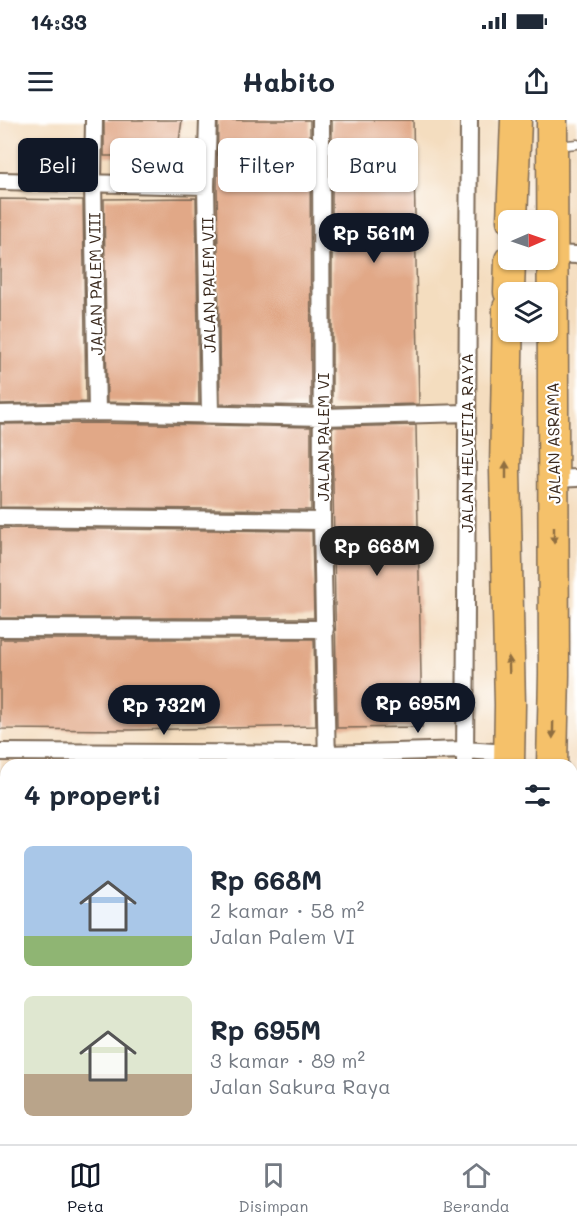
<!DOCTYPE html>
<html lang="id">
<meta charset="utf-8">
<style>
body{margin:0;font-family:Mali,sans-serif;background:#f6f6f7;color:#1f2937;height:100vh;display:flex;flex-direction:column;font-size:22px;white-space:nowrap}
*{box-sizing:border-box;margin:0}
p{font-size:20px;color:#747a83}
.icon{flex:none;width:33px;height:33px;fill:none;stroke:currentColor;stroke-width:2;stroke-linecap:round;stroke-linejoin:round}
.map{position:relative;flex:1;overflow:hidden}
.panel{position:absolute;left:0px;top:639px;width:578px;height:386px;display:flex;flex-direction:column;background:#fff;border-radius:18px 18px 0 0;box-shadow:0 2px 4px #0004}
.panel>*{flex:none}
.hud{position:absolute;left:18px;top:18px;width:542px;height:54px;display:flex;gap:12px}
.needle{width:39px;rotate:88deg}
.fabs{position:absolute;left:498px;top:90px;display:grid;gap:12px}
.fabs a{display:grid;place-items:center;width:60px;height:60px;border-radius:9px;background:#fff;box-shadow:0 2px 4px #0004;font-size:30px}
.price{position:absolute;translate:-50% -51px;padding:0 14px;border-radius:21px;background:#111827;color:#fff;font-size:20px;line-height:39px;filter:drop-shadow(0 2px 3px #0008)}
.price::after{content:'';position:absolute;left:50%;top:36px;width:18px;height:14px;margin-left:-9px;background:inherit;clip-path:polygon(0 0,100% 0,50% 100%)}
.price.on{background:#222;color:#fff}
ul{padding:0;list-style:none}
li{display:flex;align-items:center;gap:18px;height:150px;padding:0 24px}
li span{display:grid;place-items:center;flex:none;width:168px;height:120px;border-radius:9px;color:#555}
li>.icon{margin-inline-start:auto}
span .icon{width:72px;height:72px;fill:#fffc;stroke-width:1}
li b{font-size:26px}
h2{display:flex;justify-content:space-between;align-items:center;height:72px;padding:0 24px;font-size:26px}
.pill{padding:0 21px;border-radius:9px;background:#fff;box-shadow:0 2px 4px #0004;font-size:21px;line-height:54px}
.pill.on{background:#111827;color:#fff}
.status{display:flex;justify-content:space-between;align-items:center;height:42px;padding:0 30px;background:#fff;direction:ltr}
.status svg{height:16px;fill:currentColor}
header{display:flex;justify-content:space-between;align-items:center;height:78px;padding:0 24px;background:#fff;font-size:27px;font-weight:800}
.menu{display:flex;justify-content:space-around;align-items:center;height:84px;border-top:2px solid #e0e1e3;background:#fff;font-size:16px;color:#747a83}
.menu a{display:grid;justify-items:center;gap:3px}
.menu .on{color:#111827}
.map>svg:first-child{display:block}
.building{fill:#e1a887}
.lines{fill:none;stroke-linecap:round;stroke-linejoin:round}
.lane-casing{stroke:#7c6956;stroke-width:11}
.street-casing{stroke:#7c6956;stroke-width:20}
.highway-casing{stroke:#7c6956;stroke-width:33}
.lane{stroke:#fff;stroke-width:8}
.street{stroke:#fff;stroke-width:16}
.highway{stroke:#f5c16b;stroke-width:30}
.oneway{fill:#8f6e41}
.labels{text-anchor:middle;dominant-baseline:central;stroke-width:4.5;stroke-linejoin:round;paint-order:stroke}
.street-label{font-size:16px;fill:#3b2a1e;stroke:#fff}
</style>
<div class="status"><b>14:33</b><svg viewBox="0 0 49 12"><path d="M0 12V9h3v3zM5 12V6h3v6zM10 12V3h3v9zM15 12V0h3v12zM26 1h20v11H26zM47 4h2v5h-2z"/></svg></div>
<header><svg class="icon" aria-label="menu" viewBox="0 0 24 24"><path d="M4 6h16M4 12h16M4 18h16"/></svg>Habito<svg class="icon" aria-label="share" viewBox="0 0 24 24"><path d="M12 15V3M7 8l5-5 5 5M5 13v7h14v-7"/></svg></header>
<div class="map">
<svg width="577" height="1024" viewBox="0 0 577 1024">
<rect width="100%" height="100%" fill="#fff"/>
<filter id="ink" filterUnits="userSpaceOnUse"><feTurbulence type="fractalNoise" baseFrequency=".0167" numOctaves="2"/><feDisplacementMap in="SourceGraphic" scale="12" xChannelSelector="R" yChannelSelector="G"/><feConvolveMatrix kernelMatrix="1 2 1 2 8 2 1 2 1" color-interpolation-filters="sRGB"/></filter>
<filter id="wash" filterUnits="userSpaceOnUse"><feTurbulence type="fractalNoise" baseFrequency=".008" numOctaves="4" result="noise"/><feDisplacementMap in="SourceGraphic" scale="24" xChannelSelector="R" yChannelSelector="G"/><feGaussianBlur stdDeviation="1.35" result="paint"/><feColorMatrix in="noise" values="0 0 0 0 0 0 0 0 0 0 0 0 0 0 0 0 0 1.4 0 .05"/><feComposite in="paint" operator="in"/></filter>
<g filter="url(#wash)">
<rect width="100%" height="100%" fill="#f4ddbf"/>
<g id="blocks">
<path class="building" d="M104,0h78l-5,35 -52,-8v9h-21z
M218,0h92l1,286 -91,-2 -3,-218z
M332,0h81l6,284 -87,2z
M196,78l3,206 -92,-2 -3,-203z
M0,79l83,1 3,202 -86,2z
M97,303l214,4v83l-311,-3v-83z
M416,305l6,302 -85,1 -5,-301z
M0,408l312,3 2,87h-314z
M0,519h314l2,87 -186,4 -130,-1z"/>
</g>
</g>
<g filter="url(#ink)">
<use href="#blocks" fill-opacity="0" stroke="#7c6956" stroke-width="1.5"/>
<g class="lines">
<defs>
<path id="lane" d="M556,26l21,-2
M572,909h5
M572,987h5"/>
<path id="street" d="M94,0l-1,62 4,230
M208,0l-2,66 4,228
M321,0l1,401 5,244
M0,61l206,5
M551,134l26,1
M0,294l97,-2 226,5 143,-4
M554,359l23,-1
M0,397l322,4
M0,508l325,1
M0,632l327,2 137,-4 45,3
M465,645l4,-645
M572,712h5
M0,760h6
M0,867h6
M0,971h6
M473,1018v6
M329,1024v-6"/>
<path id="highway" d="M552,0l2,554 -2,91
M512,100l4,-100
M509,172l1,-32
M508,188l-3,162 5,235 -1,60
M509,1018v6
M553,1018v6"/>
</defs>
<use href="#lane" class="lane-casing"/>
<use href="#street" class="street-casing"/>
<use href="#highway" class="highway-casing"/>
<use href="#lane" class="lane"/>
<use href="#street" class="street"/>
<use href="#highway" class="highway"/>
</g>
<defs><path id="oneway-solid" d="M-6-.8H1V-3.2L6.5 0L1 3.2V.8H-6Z" transform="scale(1.5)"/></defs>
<g class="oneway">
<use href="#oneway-solid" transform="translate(506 350) rotate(-90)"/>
<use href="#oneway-solid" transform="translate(554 415) rotate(90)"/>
<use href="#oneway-solid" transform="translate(509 545) rotate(-92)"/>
<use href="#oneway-solid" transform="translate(553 610) rotate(91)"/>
</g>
</g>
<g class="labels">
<g class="street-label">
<text transform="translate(95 164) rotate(-91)">JALAN PALEM VIII</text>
<text transform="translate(208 165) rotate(-91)">JALAN PALEM VII</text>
<text transform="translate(322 317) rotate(-90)">JALAN PALEM VI</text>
<text transform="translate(466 323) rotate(-90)">JALAN HELVETIA RAYA</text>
<text transform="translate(553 323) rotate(-91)">JALAN ASRAMA</text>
</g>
</g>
</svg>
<div class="fabs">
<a><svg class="needle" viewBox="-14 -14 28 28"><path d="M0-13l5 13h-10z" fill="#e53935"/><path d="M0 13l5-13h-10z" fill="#747a83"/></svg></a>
<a><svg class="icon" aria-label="layers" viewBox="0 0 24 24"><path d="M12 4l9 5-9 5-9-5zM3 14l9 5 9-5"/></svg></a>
</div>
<b class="price" style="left:374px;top:144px">Rp 561M</b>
<b class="price on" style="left:377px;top:457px">Rp 668M</b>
<b class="price" style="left:418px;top:614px">Rp 695M</b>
<b class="price" style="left:164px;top:616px">Rp 732M</b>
<div class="hud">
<a class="pill on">Beli</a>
<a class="pill">Sewa</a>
<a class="pill">Filter</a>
<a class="pill">Baru</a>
</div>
<section class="panel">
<h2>4 properti<svg class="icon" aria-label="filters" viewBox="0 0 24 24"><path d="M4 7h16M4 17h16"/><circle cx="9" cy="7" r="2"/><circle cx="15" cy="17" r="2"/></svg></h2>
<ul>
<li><span style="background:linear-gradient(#a9c7e8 75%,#8fb573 0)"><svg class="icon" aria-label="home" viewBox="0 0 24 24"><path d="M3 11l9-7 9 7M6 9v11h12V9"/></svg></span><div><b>Rp 668M</b><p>2 kamar · 58 m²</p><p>Jalan Palem VI</p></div></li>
<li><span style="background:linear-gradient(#dfe7d0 65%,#b9a48a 0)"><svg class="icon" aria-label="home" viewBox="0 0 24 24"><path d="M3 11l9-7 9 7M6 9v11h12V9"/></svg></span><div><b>Rp 695M</b><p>3 kamar · 89 m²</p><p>Jalan Sakura Raya</p></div></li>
</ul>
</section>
</div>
<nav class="menu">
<a class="on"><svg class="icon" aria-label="map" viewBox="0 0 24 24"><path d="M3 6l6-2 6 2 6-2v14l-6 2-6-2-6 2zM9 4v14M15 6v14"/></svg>Peta</a>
<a><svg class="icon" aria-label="saved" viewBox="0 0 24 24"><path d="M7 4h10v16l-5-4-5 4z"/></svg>Disimpan</a>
<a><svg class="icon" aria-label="home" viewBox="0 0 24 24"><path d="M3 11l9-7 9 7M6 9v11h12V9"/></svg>Beranda</a>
</nav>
